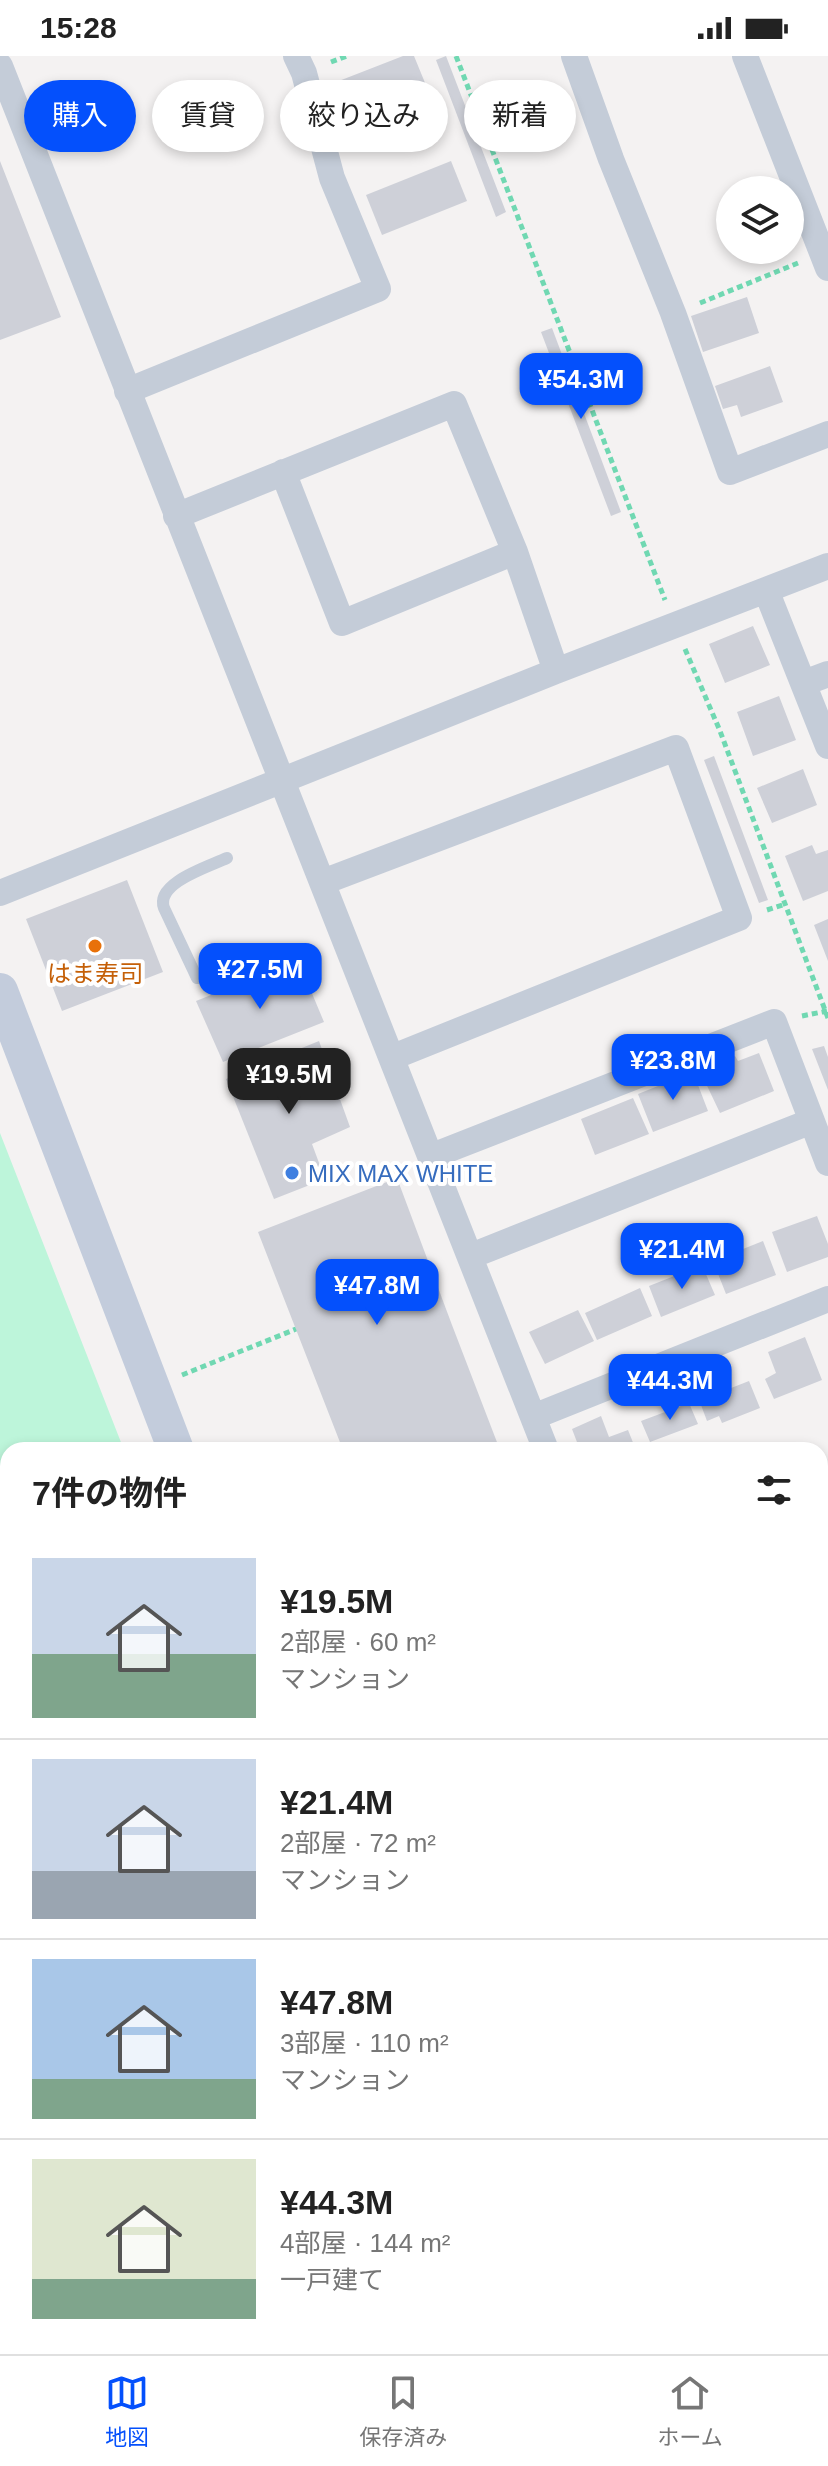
<!DOCTYPE html>
<html lang="ja">
<meta charset="utf-8">
<style>
body{margin:0;font-family:Arial,"Noto Sans JP",sans-serif;background:#f2f2f2;color:#222;height:100vh;display:flex;flex-direction:column;font-size:30px;white-space:nowrap}
*{box-sizing:border-box;margin:0}
p{font-size:26px;color:#767676}
.icon{flex:none;width:44px;height:44px;fill:none;stroke:currentColor;stroke-width:2;stroke-linecap:round;stroke-linejoin:round}
.map{position:relative;flex:1;overflow:hidden}
.panel{position:absolute;left:0px;top:1386px;width:828px;height:912px;display:flex;flex-direction:column;background:#fff;border-radius:24px 24px 0 0;box-shadow:0 4px 12px #0003}
.panel>*{flex:none}
.guide{position:absolute;left:24px;top:24px;width:780px;height:72px;display:flex;gap:16px}
.fabs{position:absolute;left:716px;top:120px;display:grid;gap:16px}
.fabs a{display:grid;place-items:center;width:88px;height:88px;border-radius:50%;background:#fff;box-shadow:0 4px 12px #0003;font-size:40px}
.price{position:absolute;translate:-50% -68px;padding:0 18px;border-radius:16px;background:#0450fc;color:#fff;font-size:26px;line-height:52px;filter:drop-shadow(0 2px 4px #0008)}
.price::after{content:'';position:absolute;left:50%;top:48px;width:24px;height:18px;margin-left:-12px;background:inherit;clip-path:polygon(0 0,100% 0,50% 100%)}
.price.active{background:#222;color:#fff}
ul{padding:0;list-style:none}
li{display:flex;align-items:center;gap:24px;height:200px;padding:0 32px}
li+li{border-top:2px solid #e0e0e0}
li span{display:grid;place-items:center;flex:none;width:224px;height:160px;border-radius:0px;color:#555}
li>.icon{margin-inline-start:auto}
span .icon{width:96px;height:96px;fill:#fffc;stroke-width:1}
li b{font-size:34px}
h2{display:flex;justify-content:space-between;align-items:center;height:96px;padding:0 32px;font-size:34px}
.chip{padding:0 28px;border-radius:36px;background:#fff;box-shadow:0 4px 12px #0003;font-size:28px;line-height:72px}
.chip.active{background:#0450fc;color:#fff}
.status{display:flex;justify-content:space-between;align-items:center;height:56px;padding:0 40px;background:#fff;direction:ltr}
.status svg{height:22px;fill:currentColor}
.menu{display:flex;justify-content:space-around;align-items:center;height:112px;border-top:2px solid #e0e0e0;background:#fff;font-size:22px;color:#767676}
.menu a{display:grid;justify-items:center;gap:4px}
.menu .active{color:#0450fc}
.map>svg:first-child{display:block}
.green{fill:#bdf5da}
.water{fill:#85d1f7}
.building{fill:#ced0d8}
.lines{fill:none;stroke-linecap:round;stroke-linejoin:round}
.path{stroke:#70d8b2;stroke-width:5;stroke-dasharray:6 4;stroke-linecap:butt}
.lane{stroke:#c4ccd8;stroke-width:12}
.street{stroke:#c4ccd8;stroke-width:26}
.secondary{stroke:#c3ccdc;stroke-width:36}
.food-dot{fill:#e8710a;stroke:#fff;stroke-width:3}
.shop-dot{fill:#3f7fe0;stroke:#fff;stroke-width:3}
.labels{text-anchor:middle;dominant-baseline:central;stroke-width:8;stroke-linejoin:round;paint-order:stroke}
.food-label{font-size:24px;fill:#c56008;stroke:#fff}
.shop-label{font-size:24px;fill:#366cbe;stroke:#fff;text-anchor:start}
</style>
<div class="status"><b>15:28</b><svg viewBox="0 0 49 12"><path d="M0 12V9h3v3zM5 12V6h3v6zM10 12V3h3v9zM15 12V0h3v12zM26 1h20v11H26zM47 4h2v5h-2z"/></svg></div>
<div class="map">
<svg width="828" height="2298" viewBox="0 0 828 2298">
<rect width="100%" height="100%" fill="#f4f2f2"/>
<path class="green" d="M0,1077l124,317h-116v344l-8,-21z
M338,2290h131l3,8h-131z"/>
<path class="water" d="M0,1808l8,21v394l-8,2z"/>
<path class="building" d="M403,0h11l16,39 -87,34 -17,-43z
M446,0l60,156 -10,5 -60,-157z
M0,105l61,156 -61,23z
M451,105l16,40 -85,34 -16,-40z
M747,241l12,36 -56,19 -12,-36z
M552,272l69,184 -10,4 -70,-184z
M770,310l13,36 -42,15 -4,-12 -14,4 -8,-23z
M753,570l17,39 -45,18 -16,-39z
M779,640l17,44 -43,16 -16,-44z
M714,700l54,144 -9,3 -55,-143z
M803,713l14,36 -45,18 -15,-35z
M812,789l4,9 12,-4v41l-25,10 -18,-45z
M127,824l36,92 -101,39 -36,-92z
M828,863v42l-14,-36z
M298,904l26,62 -101,40 -27,-61z
M319,985l31,86 -38,17 13,35 -51,20 -48,-120z
M824,990l4,11v33l-16,-41z
M759,997l15,38 -54,22 -20,-42 35,-15 3,5z
M693,1016l15,39 -55,21 -15,-38z
M633,1042l16,36 -54,21 -14,-36z
M397,1122l55,147 48,125h-157l-85,-218z
M817,1160l11,28v13l-41,15 -15,-40z
M763,1185l13,34 -50,19 -13,-33z
M702,1209l13,30 -54,22 -12,-31z
M640,1232l12,28 -55,24 -12,-27z
M578,1254l16,31 -49,23 -16,-32z
M805,1281l17,43 -48,19 -9,-20 11,-6 -8,-21z
M717,1315l9,19 23,-9 11,27 -38,15 -3,-7 -12,5 -15,-40z
M689,1347l9,21 -48,18 -9,-21z
M601,1360l8,21 19,-7 8,20h-56l-8,-21z
M828,2065v42l-8,3v-42z
M194,2290h115l3,8h-139z
M586,2290h51l3,8h-52z
M768,2290h40l2,4 8,-3 3,7h-58l-2,-5z"/>
<g class="lines">
<path class="path" d="M456,0l209,544
M331,6l16,-6
M700,247l98,-40
M685,593l35,82 108,287
M767,854l19,-6
M802,960l25,-5
M182,1319l114,-46
M0,1743l8,21
M0,1920l8,14"/>
<path class="lane" d="M197,922l-33,-70c-9,-25 44,-41 63,-50"/>
<path class="street" d="M574,0l37,103 62,154 57,159 98,-38
M745,0l83,212
M0,10l546,1384
M127,335l251,-102 -46,-111 -28,-105 -8,-17
M283,416l59,151 173,-71
M176,460l278,-112 61,148 41,119
M766,534l62,156
M804,627l24,-9
M323,826l353,-134 63,170 -346,139
M0,837l556,-222 272,-105
M432,1100l342,-134 54,141
M471,1200l341,-135
M533,1361l295,-118
M820,1443l8,-3
M820,1555l8,-3
M820,1662l8,-3
M820,1870l8,-3
M820,2170l8,-4
M820,2213l8,20
M669,2290l3,8"/>
<path class="secondary" d="M0,935l176,459
M820,2007l8,-3
M520,2290l3,8
M4,2298l41,-8"/>
</g>
<circle class="food-dot" cx="95" cy="890" r="8"/>
<circle class="shop-dot" cx="292" cy="1117" r="8"/>
<g class="labels">
<g class="food-label">
<text x="95" y="917">はま寿司</text>
</g>
<g class="shop-label">
<text x="308" y="1117">MIX MAX WHITE</text>
</g>
</g>
</svg>
<div class="fabs">
<a><svg class="icon" aria-label="layers" viewBox="0 0 24 24"><path d="M12 4l9 5-9 5-9-5zM3 14l9 5 9-5"/></svg></a>
</div>
<b class="price" style="left:581px;top:365px">¥54.3M</b>
<b class="price" style="left:260px;top:955px">¥27.5M</b>
<b class="price" style="left:673px;top:1046px">¥23.8M</b>
<b class="price active" style="left:289px;top:1060px">¥19.5M</b>
<b class="price" style="left:682px;top:1235px">¥21.4M</b>
<b class="price" style="left:377px;top:1271px">¥47.8M</b>
<b class="price" style="left:670px;top:1366px">¥44.3M</b>
<div class="guide">
<a class="chip active">購入</a>
<a class="chip">賃貸</a>
<a class="chip">絞り込み</a>
<a class="chip">新着</a>
</div>
<section class="panel">
<h2>7件の物件<svg class="icon" aria-label="filters" viewBox="0 0 24 24"><path d="M4 7h16M4 17h16"/><circle cx="9" cy="7" r="2"/><circle cx="15" cy="17" r="2"/></svg></h2>
<ul>
<li><span style="background:linear-gradient(#c9d6e8 60%,#7fa58c 0)"><svg class="icon" aria-label="home" viewBox="0 0 24 24"><path d="M3 11l9-7 9 7M6 9v11h12V9"/></svg></span><div><b>¥19.5M</b><p>2部屋 · 60 m²</p><p>マンション</p></div></li>
<li><span style="background:linear-gradient(#c9d6e8 70%,#9aa5b1 0)"><svg class="icon" aria-label="home" viewBox="0 0 24 24"><path d="M3 11l9-7 9 7M6 9v11h12V9"/></svg></span><div><b>¥21.4M</b><p>2部屋 · 72 m²</p><p>マンション</p></div></li>
<li><span style="background:linear-gradient(#a9c7e8 75%,#7fa58c 0)"><svg class="icon" aria-label="home" viewBox="0 0 24 24"><path d="M3 11l9-7 9 7M6 9v11h12V9"/></svg></span><div><b>¥47.8M</b><p>3部屋 · 110 m²</p><p>マンション</p></div></li>
<li><span style="background:linear-gradient(#dfe7d0 75%,#7fa58c 0)"><svg class="icon" aria-label="home" viewBox="0 0 24 24"><path d="M3 11l9-7 9 7M6 9v11h12V9"/></svg></span><div><b>¥44.3M</b><p>4部屋 · 144 m²</p><p>一戸建て</p></div></li>
</ul>
</section>
</div>
<nav class="menu">
<a class="active"><svg class="icon" aria-label="map" viewBox="0 0 24 24"><path d="M3 6l6-2 6 2 6-2v14l-6 2-6-2-6 2zM9 4v14M15 6v14"/></svg>地図</a>
<a><svg class="icon" aria-label="saved" viewBox="0 0 24 24"><path d="M7 4h10v16l-5-4-5 4z"/></svg>保存済み</a>
<a><svg class="icon" aria-label="home" viewBox="0 0 24 24"><path d="M3 11l9-7 9 7M6 9v11h12V9"/></svg>ホーム</a>
</nav>
